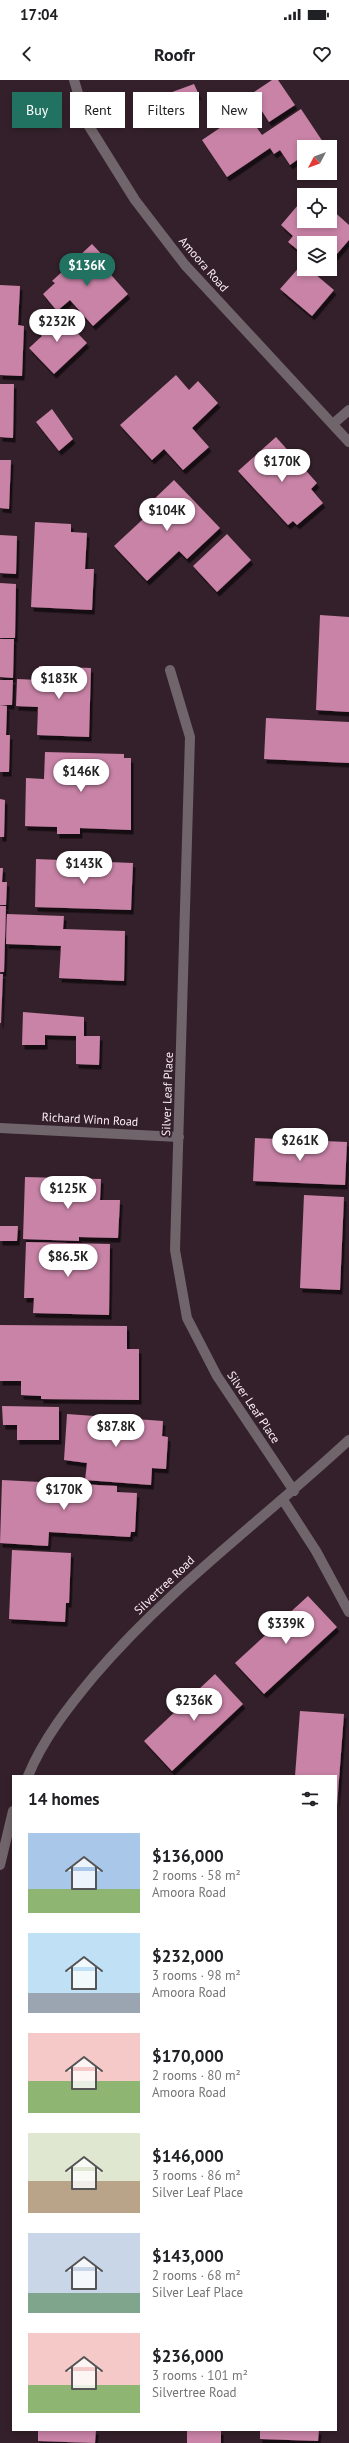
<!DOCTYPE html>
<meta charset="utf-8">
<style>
body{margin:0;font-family:"PT Sans",sans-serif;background:#f6f6f6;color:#202124;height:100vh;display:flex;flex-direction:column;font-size:15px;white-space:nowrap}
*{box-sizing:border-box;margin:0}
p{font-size:13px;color:#757577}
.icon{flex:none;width:22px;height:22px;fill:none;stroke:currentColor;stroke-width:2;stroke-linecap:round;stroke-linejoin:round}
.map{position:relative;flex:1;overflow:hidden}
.details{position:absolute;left:12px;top:1695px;width:325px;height:656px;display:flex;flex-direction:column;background:#fff;border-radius:0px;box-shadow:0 2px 6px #0003}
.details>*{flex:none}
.top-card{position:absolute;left:12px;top:12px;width:325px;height:36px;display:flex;gap:8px}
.needle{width:26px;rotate:229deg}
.controls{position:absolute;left:297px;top:60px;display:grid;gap:8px}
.controls a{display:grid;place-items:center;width:40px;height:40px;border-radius:0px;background:#fff;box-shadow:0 2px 6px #0003;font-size:20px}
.price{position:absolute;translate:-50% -34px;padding:0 9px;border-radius:14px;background:#fff;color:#222;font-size:13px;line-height:26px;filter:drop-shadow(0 1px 2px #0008)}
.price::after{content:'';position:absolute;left:50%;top:24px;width:12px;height:9px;margin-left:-6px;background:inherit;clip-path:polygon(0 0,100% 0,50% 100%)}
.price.selected{background:#227262;color:#fff}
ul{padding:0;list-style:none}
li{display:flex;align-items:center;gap:12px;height:100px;padding:0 16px}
li span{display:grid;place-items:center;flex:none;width:112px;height:80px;border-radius:0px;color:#555}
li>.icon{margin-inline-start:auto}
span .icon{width:48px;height:48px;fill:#fffc;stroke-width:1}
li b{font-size:17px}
h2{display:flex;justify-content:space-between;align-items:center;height:48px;padding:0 16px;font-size:17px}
.pill{padding:0 14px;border-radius:0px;background:#fff;box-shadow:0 2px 6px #0003;font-size:14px;line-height:36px}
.pill.selected{background:#227262;color:#fff}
.status{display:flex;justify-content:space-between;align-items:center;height:28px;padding:0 20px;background:#fff;direction:ltr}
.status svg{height:11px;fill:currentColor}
header{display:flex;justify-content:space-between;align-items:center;height:52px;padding:0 16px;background:#fff;font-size:18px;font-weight:700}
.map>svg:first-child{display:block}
.building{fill:#c883a6;filter:url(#shadow)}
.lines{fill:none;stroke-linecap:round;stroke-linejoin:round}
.lane{stroke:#70656a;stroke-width:10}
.street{stroke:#70656a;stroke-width:10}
.labels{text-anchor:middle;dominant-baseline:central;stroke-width:4;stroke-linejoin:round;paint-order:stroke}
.street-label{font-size:12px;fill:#fceef4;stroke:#34202a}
</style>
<div class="status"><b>17:04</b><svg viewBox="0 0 49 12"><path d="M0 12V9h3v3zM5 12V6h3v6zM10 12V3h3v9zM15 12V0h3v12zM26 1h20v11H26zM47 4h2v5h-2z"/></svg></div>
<header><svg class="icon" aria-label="back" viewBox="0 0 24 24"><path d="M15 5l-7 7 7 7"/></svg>Roofr<svg class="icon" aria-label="heart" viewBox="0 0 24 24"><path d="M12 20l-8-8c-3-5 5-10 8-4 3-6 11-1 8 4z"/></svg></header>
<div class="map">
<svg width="349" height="2363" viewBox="0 0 349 2363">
<defs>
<filter id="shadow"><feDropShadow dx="2.5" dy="4.5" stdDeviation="0" flood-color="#0009"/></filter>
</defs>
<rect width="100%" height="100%" fill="#34202a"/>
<path class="building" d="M272,0h6l17,25 -26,17 -18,-28z
M194,4l5,11 -30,11 -5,-11z
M301,29l22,33 -7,5h-12v8l-14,10 -10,-15 -6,4 -4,-6 -43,29 -25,-37 43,-29 17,24z
M304,118v23h26v-13l19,17v15l-19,22v-19h-26v12l-16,-13 5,-6 -12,-11z
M92,164l18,19 -5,5 23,26 -35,32 -23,-26 -13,11 -14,-17 12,-11 -3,-2z
M303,183l1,6h5l25,21 -22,26 -32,-27z
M0,205l20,1 -2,39 6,1 -2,50 -22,-1z
M52,234l7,6 3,-3 25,26 -33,31 -25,-26 13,-12 -7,-6z
M176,295l13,15 9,-9 20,22 -26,25 17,19 -26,23 -19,-21 -12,11 -32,-35z
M0,304h14l-1,54 -13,-1z
M52,329l21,30 -14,12 -23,-29z
M276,357l41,46 -6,6 12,14 -26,22 -4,-4 -5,4 -50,-54z
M0,380h11l-2,49 -9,-1z
M174,400l46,48 -33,31 -8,-8 -32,30 -33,-35 41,-38 -5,-5z
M35,442l36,2v8l16,1 -2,36h9l-2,41 -61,-3z
M227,454l24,26 -34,32 -24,-26z
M0,455l17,1 -1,38 -16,-1z
M0,503l16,1 -1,54h-15z
M320,535l29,2v95l-33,-2z
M0,559h14l-1,39 -13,-1z
M39,586l52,2 -2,69 -52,-2 1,-28 -22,-1 1,-27 22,1z
M0,600h13l-1,25h-12z
M0,625l7,1 -1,29h4l-1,37h-9z
M266,638l83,4v41l-85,-4z
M45,672l79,2v4h7v72l-51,-2v6h-23v-7l-32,-1 1,-48 18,1z
M0,719l5,1 -1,37h-4z
M36,779l97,4 -2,47 -96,-3z
M0,788h3l-1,14h5l-1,23h-6z
M0,826h6l-2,66h-4z
M7,834l57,2 -1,13 62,2 -1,50 -65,-3 2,-32 -55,-2z
M0,894h3l-2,49h-1z
M23,932l61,5v19h16l-1,29 -23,-1v-28l-31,-1v10h-23z
M255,1058l92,4 -2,43 -92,-4z
M25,1097l76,2 -1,21h20l-2,38 -39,-1v4l-56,-2z
M304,1115l40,2 -4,93 -40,-2z
M0,1146h18l-1,15h-17z
M26,1162l84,2 -1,71 -76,-2 1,-15h-10z
M0,1245l127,1v23h12v51l-98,-1v-3l-20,-1v-14h-21z
M2,1326l57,1v33h-42v-15h-14z
M67,1334l96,7 -1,15 6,1 -2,32 -14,-1 -1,17 -66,-5 2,-17 -23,-3z
M2,1400l115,6v6l20,1 -2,39h-4l-1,5 -81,-5 -1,14 -48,-3z
M12,1470l59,3 -2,50h-3l-1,19 -56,-3z
M308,1516l29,31 -73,67 -29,-31z
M215,1594l28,30 -71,67 -28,-30z
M300,1631l44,3 -7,92 -1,-30h-41z
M38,2350h58l-1,13 -57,-2z
M187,2350h34v13h-34z
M260,2350h59l-1,11 -58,-2z"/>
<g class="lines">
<path class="lane" d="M283,1420l33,51 33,61"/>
<path class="street" d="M74,0l13,43 48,77 50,65 164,177
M333,344l16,-14
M170,590l20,67 -15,513 12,68 30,58 77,115
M0,1048l179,9
M28,1696c15,-37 41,-70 66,-100 76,-89 170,-157 255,-236
M0,1785l13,-54"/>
</g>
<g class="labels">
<g class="street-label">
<text transform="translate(204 184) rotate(49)">Amoora Road</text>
<text transform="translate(167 1014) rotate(-88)">Silver Leaf Place</text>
<text transform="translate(90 1039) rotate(3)">Richard Winn Road</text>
<text transform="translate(254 1327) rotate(56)">Silver Leaf Place</text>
<text transform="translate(164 1505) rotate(-44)">Silvertree Road</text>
</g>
</g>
</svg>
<div class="controls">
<a><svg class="needle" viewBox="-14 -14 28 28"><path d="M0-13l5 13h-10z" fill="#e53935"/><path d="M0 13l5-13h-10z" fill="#757577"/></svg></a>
<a><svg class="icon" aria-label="locate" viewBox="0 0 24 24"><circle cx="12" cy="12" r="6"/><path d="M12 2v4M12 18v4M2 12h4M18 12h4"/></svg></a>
<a><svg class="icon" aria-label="layers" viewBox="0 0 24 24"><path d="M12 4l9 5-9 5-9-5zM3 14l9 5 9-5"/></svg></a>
</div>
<b class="price selected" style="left:87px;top:207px">$136K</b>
<b class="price" style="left:57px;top:263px">$232K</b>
<b class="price" style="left:282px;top:403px">$170K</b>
<b class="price" style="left:167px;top:452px">$104K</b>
<b class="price" style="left:59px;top:620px">$183K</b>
<b class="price" style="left:81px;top:713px">$146K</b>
<b class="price" style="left:84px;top:805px">$143K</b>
<b class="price" style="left:300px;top:1082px">$261K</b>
<b class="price" style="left:68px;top:1130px">$125K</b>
<b class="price" style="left:68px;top:1198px">$86.5K</b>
<b class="price" style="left:116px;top:1368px">$87.8K</b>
<b class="price" style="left:64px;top:1431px">$170K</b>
<b class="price" style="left:286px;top:1565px">$339K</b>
<b class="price" style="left:194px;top:1642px">$236K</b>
<div class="top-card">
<a class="pill selected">Buy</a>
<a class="pill">Rent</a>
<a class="pill">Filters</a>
<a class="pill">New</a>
</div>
<section class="details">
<h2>14 homes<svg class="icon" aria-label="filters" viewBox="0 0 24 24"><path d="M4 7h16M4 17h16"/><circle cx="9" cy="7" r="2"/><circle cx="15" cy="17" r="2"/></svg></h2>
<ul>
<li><span style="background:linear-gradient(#a9c7e8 70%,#8fb573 0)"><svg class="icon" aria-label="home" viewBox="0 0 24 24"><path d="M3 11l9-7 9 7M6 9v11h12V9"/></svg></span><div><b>$136,000</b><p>2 rooms · 58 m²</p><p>Amoora Road</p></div></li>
<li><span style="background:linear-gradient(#bfe0f5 75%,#9aa5b1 0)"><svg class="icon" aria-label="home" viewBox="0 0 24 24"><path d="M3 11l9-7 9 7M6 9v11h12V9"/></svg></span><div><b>$232,000</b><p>3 rooms · 98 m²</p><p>Amoora Road</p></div></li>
<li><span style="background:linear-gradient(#f6c9c9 60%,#8fb573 0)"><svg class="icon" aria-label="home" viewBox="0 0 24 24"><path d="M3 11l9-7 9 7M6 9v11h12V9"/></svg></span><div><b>$170,000</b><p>2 rooms · 80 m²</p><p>Amoora Road</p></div></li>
<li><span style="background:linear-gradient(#dfe7d0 60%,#b9a48a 0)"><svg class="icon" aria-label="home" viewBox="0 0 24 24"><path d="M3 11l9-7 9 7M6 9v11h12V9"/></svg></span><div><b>$146,000</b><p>3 rooms · 86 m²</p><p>Silver Leaf Place</p></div></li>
<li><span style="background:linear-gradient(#c9d6e8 75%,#7fa58c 0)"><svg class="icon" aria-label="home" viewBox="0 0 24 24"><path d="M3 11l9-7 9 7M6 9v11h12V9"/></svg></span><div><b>$143,000</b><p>2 rooms · 68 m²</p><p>Silver Leaf Place</p></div></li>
<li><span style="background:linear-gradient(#f6c9c9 65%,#8fb573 0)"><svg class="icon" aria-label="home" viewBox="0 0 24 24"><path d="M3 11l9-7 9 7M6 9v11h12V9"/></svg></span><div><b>$236,000</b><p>3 rooms · 101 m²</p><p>Silvertree Road</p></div></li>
</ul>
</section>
</div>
